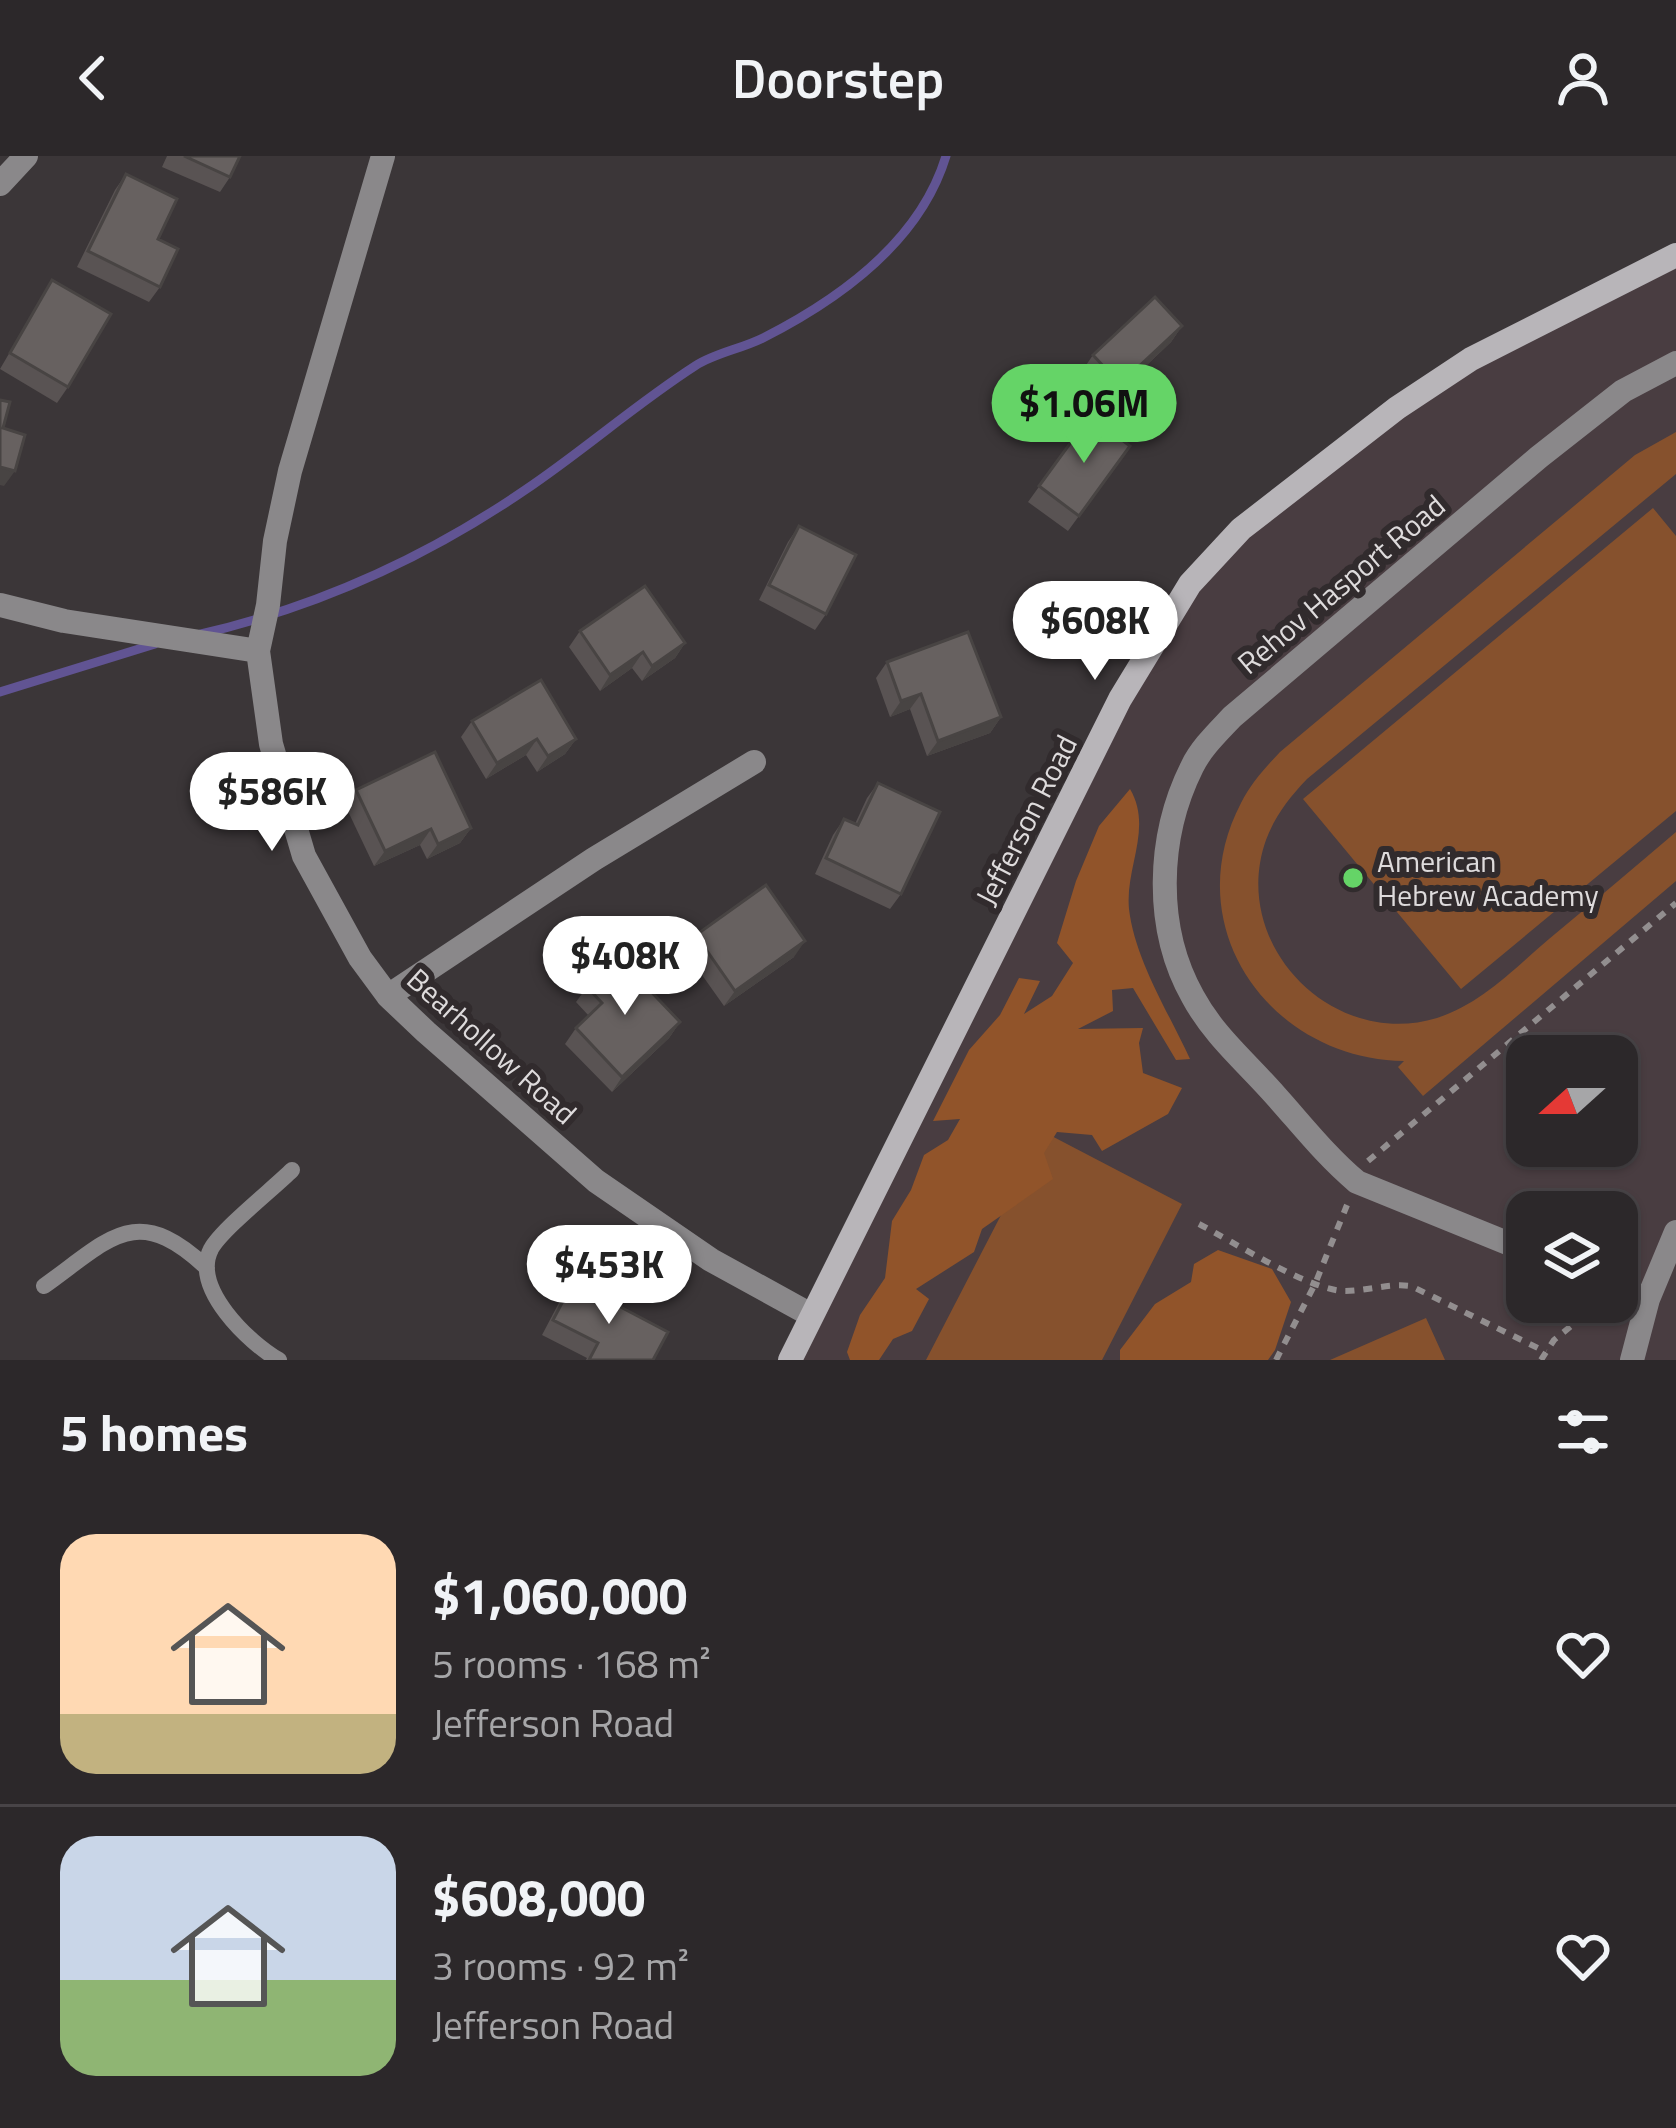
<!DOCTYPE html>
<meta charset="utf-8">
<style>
body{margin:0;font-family:"Titillium Web",sans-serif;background:#343032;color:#f1f3f6;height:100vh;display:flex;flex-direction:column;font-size:45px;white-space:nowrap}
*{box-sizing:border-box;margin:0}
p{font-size:39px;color:#a6a6a8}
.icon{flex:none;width:66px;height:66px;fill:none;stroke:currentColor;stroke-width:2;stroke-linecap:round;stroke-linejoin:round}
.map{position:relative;height:1204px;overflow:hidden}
.panel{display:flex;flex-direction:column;background:#2c282a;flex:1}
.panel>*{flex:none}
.needle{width:78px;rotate:249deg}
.fabs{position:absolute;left:1506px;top:879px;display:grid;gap:24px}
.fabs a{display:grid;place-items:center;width:132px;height:132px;border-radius:24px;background:#2c282a;box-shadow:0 3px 9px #0004,0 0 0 3px #484447;font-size:60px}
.price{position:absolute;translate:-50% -102px;padding:0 27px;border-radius:42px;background:#fff;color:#222;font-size:39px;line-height:78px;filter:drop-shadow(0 3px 6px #0008)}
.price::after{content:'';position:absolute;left:50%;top:72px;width:36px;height:27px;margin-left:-18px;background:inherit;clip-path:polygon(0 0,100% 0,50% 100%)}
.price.selected{background:#65d467;color:#111}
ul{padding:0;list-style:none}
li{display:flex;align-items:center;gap:36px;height:300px;padding:0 60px}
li+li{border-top:3px solid #484447}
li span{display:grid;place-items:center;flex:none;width:336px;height:240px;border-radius:36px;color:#555}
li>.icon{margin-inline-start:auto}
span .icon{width:144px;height:144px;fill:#fffc;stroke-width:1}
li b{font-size:51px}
h2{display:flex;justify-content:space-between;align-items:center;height:144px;padding:0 60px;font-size:51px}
header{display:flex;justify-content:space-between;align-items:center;height:156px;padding:0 60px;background:#2c282a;font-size:54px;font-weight:600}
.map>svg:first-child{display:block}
.built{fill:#493d41;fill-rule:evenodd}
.green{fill:#86512d}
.forest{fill:#91542a}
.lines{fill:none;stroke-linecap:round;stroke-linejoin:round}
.stream{stroke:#615493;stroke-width:9}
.path{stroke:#928e8f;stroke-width:6;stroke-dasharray:9 9;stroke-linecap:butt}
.lane{stroke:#8a888a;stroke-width:16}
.street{stroke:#8a888a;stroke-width:24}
.secondary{stroke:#b8b5b9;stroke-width:24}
.wall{fill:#595353}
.shaded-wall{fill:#484443}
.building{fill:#676160;stroke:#484443;stroke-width:3}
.poi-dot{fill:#65d467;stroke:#312b2d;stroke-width:4.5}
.labels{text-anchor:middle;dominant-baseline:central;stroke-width:12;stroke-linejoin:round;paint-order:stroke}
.street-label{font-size:30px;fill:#dedbdc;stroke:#312b2d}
.poi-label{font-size:30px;fill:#dedbdc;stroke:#312b2d;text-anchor:start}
</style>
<header><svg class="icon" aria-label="back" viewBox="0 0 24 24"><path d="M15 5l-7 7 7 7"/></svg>Doorstep<svg class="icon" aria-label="person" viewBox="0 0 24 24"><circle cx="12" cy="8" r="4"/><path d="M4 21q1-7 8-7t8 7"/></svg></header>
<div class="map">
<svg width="1676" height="1204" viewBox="0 0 1676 1204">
<rect width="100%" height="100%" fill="#3b3638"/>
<path class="built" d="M1676,99v1105h-886l400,-776 207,-176zM1527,900h90v90h-90zM1527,1056h90v90h-90z"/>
<path class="green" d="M1676,276v42l-369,305c-18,19 -32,37 -41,61 -37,104 66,210 171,178 44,-14 78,-50 112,-79 43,-36 85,-71 127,-107v49l-253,215 -25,-29 6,-6c-134,-2 -228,-134 -163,-258 10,-20 24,-35 39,-51l355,-297z
M1653,352l23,28v275l-215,178 -158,-190z
M1044,976l138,72 -80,156h-176z
M1426,1162l19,42h-115z"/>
<path class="forest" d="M1130,633c23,39 -5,78 -1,120 6,51 40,104 61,150l-14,1 -43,-72 -21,2 1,21 -35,18 65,-1 -4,15 4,30 39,15 -14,26 -66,37 -10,-16 -35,-3 -13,21 9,26 -71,50 -8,23 -58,37 13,10 -17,32 -19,8 -14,21h-29l-3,-8 13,-37 25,-37 7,-57 19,-31 13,-35 24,-15 12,-21 -27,2 36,-71 31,-35 19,-37 21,3 -16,33 28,-18 21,-33 -16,-20 19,-62 23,-55z
M1218,1094l54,19 19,33 -16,48 -7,10h-148v-10l35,-46 36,-22 3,-18z"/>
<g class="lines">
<path class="stream" d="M201,478c115,-27 226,-77 324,-144 58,-39 111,-86 170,-124 20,-13 46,-17 68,-28 75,-38 157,-96 183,-182
M0,536l155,-48"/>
<path class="path" d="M1368,1005l308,-258
M1199,1068c33,17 111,67 146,67 23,0 43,-8 66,-5l135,66
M1276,1204l39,-76 32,-79
M1541,1204l13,-20 44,-36"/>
<path class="lane" d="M44,1130c66,-47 92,-85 163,-18
M279,1204c-30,-17 -88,-72 -68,-111 11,-20 63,-61 81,-79"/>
<path class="street" d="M383,0l-93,315 -15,70 -7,64 -10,46 13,93 33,112 56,102 28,38 38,36 170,149 115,79 100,55
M0,28l26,-28
M0,449l64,16 194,30
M388,840l206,-137 160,-97
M1527,1095l-170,-69c-31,-26 -55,-57 -82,-87 -28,-32 -61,-59 -82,-98 -39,-69 -36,-160 -1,-230 9,-19 26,-35 40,-50l307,-260 84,-66 53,-28
M1617,1133l31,10
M1632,1204l16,-61 28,-67"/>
<path class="secondary" d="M790,1204l330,-661 70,-115 51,-55 156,-121 74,-49 205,-104"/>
</g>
<path class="wall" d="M167,0h73l-10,21 -10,15 -58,-25z
M126,18l32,65 2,48 -11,15 -72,-35 38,-77z
M52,124l16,107 -11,16 -57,-34z
M1182,170l-11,16 -61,58 -28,-29 11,-16z
M1090,260l40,30 -62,85 -40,-29z
M799,370l27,88 -11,16 -56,-30 29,-58z
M580,475l105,12 -10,15 -33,23 -10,-13 -32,23 -31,-44z
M887,506l114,55 -11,16 -63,23 -17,-47 -20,8 -14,-39z
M472,565l104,18 -11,15 -28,18 -11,-17 -40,24 -25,-42z
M878,627l23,111 -11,15 -75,-35 18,-39 11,-16 11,5 12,-26z
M356,634l115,38 -11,15 -33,16 -7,-14 -46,21 -29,-61z
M696,779l98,22 -70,49 -39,-55z
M587,831l93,35 -11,16 -57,54 -47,-48 11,-16 13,-12 -13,-14z
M573,1126l80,78h-67l1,-2 -45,-23 20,-38z"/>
<path class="shaded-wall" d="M1182,170l-11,16 -61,58 10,-16z
M0,311l15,4 -11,15 -4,-1z
M685,487l-10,15 -33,23 10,-15z
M643,496l-11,16 -32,23 10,-16z
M921,538l-11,15 -20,8 11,-16z
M1001,561l-11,16 -63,23 11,-15z
M537,583l-11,16 -40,24 11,-16z
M576,583l-11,15 -28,18 11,-16z
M471,672l-11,15 -33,16 11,-15z
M431,673l-11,16 -46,21 11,-15z
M805,785l-11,16 -70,49 11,-15z
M680,866l-11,16 -57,54 10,-15z"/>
<path class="building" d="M184,0h56l-10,21z
M126,18l51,25 -19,40 20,10 -18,38 -72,-36z
M52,124l59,34 -43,73 -58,-34z
M1155,141l27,29 -62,58 -27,-29z
M0,244l10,2 -7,26 22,7 -10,36 -15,-4z
M1090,260l40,30 -51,70 -40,-30z
M799,370l57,29 -30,59 -57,-29z
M645,430l40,57 -33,23 -9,-14 -33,23 -30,-44z
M968,476l33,85 -63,24 -17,-47 -20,7 -14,-39z
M541,524l35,59 -28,17 -11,-17 -40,24 -25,-42z
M435,596l36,76 -33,16 -7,-15 -46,22 -29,-61z
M878,627l62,29 -39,82 -75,-36 18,-39 14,6z
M766,729l39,56 -70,50 -39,-56z
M618,801l62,65 -58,55 -46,-49 26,-25 -15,-16z
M573,1126l95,50 -15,28h-64l9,-17 -45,-23z"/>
<circle class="poi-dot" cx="1353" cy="722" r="12"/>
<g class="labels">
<g class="street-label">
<text transform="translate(1341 428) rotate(-40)">Rehov Hasport Road</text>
<text transform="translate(1026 664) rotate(-63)">Jefferson Road</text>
<text transform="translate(492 890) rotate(42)">Bearhollow Road</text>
</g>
<g class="poi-label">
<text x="1377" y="705">American<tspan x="1377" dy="34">Hebrew Academy</tspan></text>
</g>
</g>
</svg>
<div class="fabs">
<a><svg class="needle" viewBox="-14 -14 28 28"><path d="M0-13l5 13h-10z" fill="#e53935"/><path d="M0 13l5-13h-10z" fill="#a6a6a8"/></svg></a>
<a><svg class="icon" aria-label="layers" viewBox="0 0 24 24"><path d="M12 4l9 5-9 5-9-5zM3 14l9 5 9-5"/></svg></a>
</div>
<b class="price selected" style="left:1084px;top:310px">$1.06M</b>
<b class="price" style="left:1095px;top:527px">$608K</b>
<b class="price" style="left:272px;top:698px">$586K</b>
<b class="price" style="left:625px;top:862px">$408K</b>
<b class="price" style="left:609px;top:1171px">$453K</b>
</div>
<section class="panel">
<h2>5 homes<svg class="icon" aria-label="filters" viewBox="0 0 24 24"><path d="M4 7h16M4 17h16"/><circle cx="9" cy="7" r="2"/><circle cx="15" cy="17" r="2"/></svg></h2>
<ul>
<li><span style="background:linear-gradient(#ffd9b3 75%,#c2b280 0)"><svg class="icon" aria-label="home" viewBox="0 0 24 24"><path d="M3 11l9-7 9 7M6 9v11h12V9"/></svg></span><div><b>$1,060,000</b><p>5 rooms · 168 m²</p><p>Jefferson Road</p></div><svg class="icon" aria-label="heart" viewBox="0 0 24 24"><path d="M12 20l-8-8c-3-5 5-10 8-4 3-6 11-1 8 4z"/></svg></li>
<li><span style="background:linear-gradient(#c9d6e8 60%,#8fb573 0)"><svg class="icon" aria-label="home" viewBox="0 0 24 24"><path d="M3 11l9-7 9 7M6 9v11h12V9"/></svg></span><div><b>$608,000</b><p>3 rooms · 92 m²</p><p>Jefferson Road</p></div><svg class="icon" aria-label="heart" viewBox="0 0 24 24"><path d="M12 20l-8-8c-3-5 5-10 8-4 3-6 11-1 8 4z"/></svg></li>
</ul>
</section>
